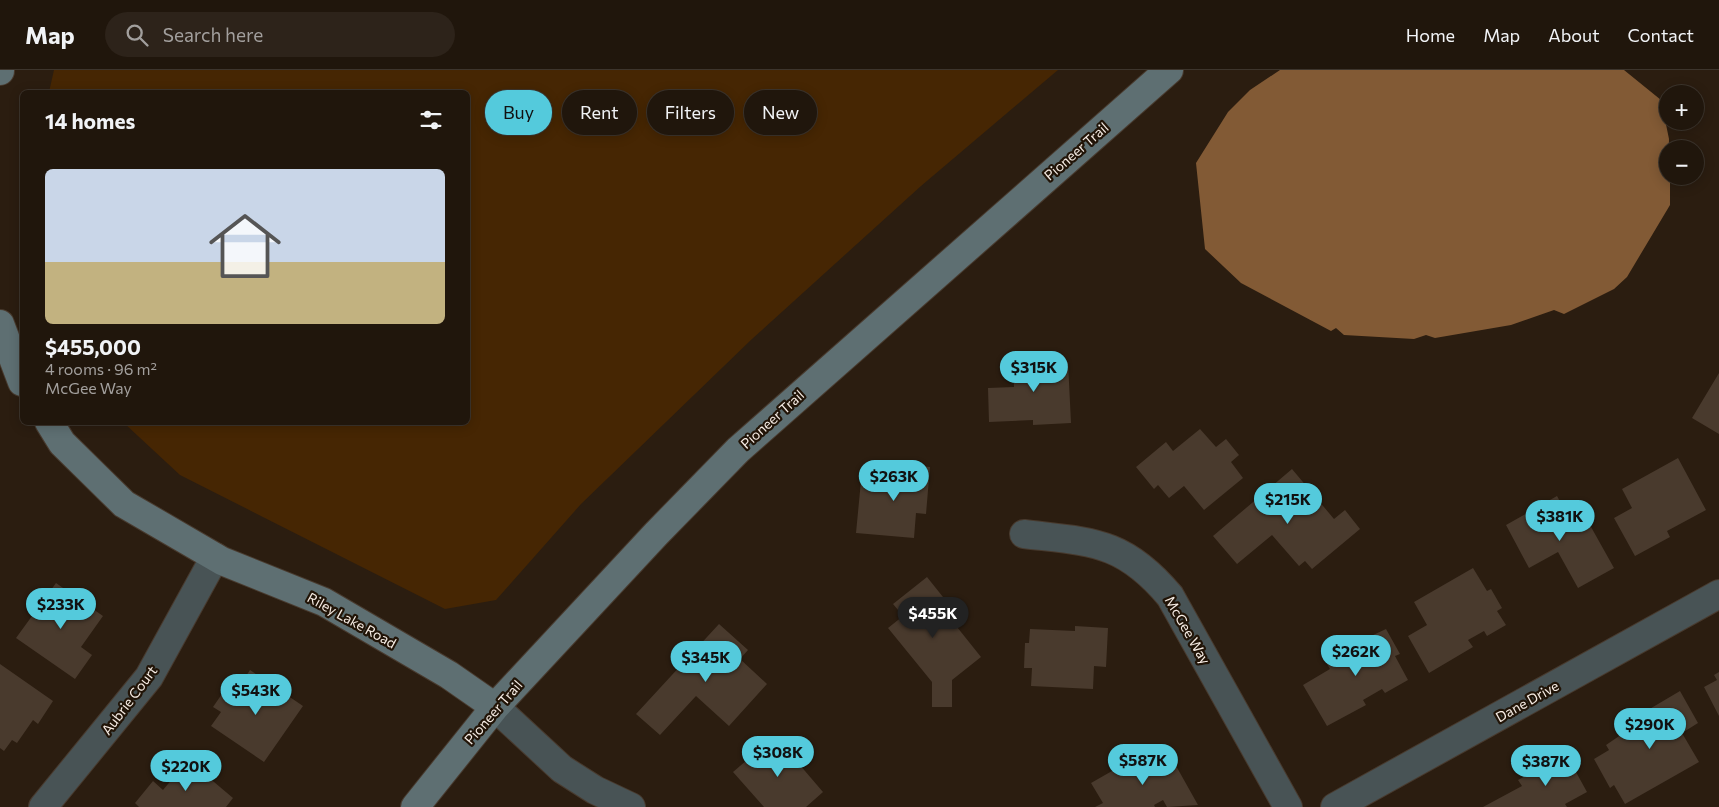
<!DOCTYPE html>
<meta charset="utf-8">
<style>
body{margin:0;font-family:Commissioner,sans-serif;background:#2d231a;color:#f1f3f6;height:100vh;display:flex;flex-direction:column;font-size:19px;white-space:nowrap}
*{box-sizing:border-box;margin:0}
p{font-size:16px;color:#a29f9d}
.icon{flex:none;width:28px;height:28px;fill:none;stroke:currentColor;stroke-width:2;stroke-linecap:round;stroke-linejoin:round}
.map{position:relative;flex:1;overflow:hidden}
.side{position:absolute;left:20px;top:20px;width:450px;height:335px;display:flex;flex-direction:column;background:#20160c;border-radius:8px;box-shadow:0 2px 12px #0003,0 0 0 1px #3d352d}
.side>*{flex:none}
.guide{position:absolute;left:485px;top:20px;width:475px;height:45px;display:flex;gap:10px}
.tools{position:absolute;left:1659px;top:15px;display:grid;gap:10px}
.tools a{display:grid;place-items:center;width:45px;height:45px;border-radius:50%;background:#20160c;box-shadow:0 2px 12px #0003,0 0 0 1px #3d352d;font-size:25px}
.price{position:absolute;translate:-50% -42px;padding:0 11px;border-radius:18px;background:#54cadc;color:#111;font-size:16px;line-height:32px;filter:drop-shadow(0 1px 2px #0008)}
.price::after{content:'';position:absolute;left:50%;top:30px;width:15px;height:11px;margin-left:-8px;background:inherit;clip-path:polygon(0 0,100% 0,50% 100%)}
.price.on{background:#222;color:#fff}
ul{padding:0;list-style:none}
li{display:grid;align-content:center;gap:10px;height:265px;padding:0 25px}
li+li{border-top:1px solid #3d352d}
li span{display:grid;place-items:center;height:155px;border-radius:8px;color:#555}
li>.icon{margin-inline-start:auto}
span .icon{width:90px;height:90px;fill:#fffc;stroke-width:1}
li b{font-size:21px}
h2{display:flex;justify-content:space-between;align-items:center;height:60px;padding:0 25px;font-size:21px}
.tag{padding:0 18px;border-radius:22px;background:#20160c;box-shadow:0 2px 12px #0003,0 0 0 1px #3d352d;font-size:18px;line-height:45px}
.tag.on{background:#54cadc;color:#111}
header{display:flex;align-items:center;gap:30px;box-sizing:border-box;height:70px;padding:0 25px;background:#20160c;border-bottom:1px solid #3d352d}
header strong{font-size:24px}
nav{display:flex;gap:28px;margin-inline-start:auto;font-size:18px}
.search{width:350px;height:45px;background:#2d231a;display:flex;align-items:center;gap:12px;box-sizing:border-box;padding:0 18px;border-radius:28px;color:#a29f9d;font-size:19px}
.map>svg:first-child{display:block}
.green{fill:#462603}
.water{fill:#825a35}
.building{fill:#493a2d}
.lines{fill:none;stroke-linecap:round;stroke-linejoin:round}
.street-casing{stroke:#483a2e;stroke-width:30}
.secondary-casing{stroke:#483a2e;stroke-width:30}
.street{stroke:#485355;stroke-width:28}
.secondary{stroke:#5e6f72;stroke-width:28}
.labels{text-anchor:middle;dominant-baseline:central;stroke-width:4.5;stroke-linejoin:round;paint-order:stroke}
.street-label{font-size:14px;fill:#f7ede5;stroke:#211407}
</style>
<header>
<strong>Map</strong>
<div class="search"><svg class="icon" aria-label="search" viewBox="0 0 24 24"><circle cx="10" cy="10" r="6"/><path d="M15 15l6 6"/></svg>Search here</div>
<nav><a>Home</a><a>Map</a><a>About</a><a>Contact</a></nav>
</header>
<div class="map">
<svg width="1719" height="737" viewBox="0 0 1719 737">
<rect width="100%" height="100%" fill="#2b1d10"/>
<path class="green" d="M54,0h1004l-137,116 -169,153 -171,165 -85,96 -51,9 -265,-134 -56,-52 344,-1v-330h-419z"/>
<path class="water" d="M1280,0h344l37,30 8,39 -1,37h2v29l-43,72 -13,12 -50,25 -10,-4 -43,15 -76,13 -9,-3 -12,4 -70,-4 -8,-7 -5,3 -90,-48 -36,-34 -9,-86 32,-51 22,-22z"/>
<path class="building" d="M1047,283l1,9h20l3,61 -38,2v-5l-44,2 -1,-34 26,-1 -1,-25h12v-8z
M1719,303v61l-27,-16z
M1200,359l16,18 10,-8 13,16 -8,7 12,16 -39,32 -20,-24 -15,12 -11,-13 -4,4 -18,-22 30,-25 7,9z
M1678,388l28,52 -39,21 3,6 -35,19 -21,-38 18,-10 -10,-19z
M888,393l42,4 -4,47 -10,-1 -2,25 -58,-5 5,-52 25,3z
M1292,399l42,50 11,-9 15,19 -48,40 -7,-8 -6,5 -27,-31 -35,29 -24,-28z
M1557,426l16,29 13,-7 28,50 -36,20 -20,-36 -29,16 -23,-43z
M1473,498l14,23 4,-2 11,19 -5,3 9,14 -19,11 -3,-5 -16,9 5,7 -44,26 -21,-37 19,-11 -13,-23z
M927,507l32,40 -6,5 28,35 -29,23v27h-20v-25l-44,-54 15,-12 -10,-12z
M56,513l47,33 -22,31 11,8 -17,24 -59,-41z
M719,554l29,26 -8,9 27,25 -38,42 -33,-30 -36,39 -24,-21z
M1075,556l33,2 -2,39 -12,-1 -1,23 -62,-3 1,-18h-8l1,-25h4l1,-14 45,2z
M1386,559l14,25 -5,2 13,24 -23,13 -3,-4 -19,11 3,5 -39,21 -24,-41 27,-16 -3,-5 17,-9 -3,-5z
M0,594l53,37 -15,23 -5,-4 -16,23 -5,-3 -8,11 -4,-3z
M250,600l53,36 -39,56 -53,-36 10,-14 -8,-5 11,-16 8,6z
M1719,602v44l-15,-29 13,-7 -3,-5z
M1680,621l18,32 -16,10 17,29 -74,42 -11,-19 -4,3 -16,-29 15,-9 -3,-5 28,-19 5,8 5,-3 -8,-14z
M775,666l48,56 -17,15h-42l-31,-35z
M1147,681l12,22 16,-9 23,41 -31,2 -4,-7 -9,5 1,2h-60l8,-4 -12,-20z
M1566,684l21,38 -22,12 2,3h-84l39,-21 -4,-6z
M188,690l45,38 -7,9h-87l-4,-4 18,-22 10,9z"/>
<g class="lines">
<defs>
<path id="street" d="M1024,464c67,8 99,6 146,62l118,211
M495,637l67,62 33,21 36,17
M43,737l106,-130 66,-120
M1335,737l384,-213"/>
<path id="secondary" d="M0,1v-1
M0,254l22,58
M49,352l13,21 62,61 98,57 102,41 125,73 46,32
M415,737l80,-100 161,-173 82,-84 431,-380"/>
</defs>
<use href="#street" class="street-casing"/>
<use href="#secondary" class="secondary-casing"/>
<use href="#street" class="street"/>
<use href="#secondary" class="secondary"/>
</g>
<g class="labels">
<g class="street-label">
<text transform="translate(1076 81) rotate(-41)">Pioneer Trail</text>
<text transform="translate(772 349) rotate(-42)">Pioneer Trail</text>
<text transform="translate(352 550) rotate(29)">Riley Lake Road</text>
<text transform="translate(1188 560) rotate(60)">McGee Way</text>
<text transform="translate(129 630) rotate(-53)">Aubrie Court</text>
<text transform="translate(1527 631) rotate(-29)">Dane Drive</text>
<text transform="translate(493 642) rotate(-49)">Pioneer Trail</text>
</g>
</g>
</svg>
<div class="tools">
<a>+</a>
<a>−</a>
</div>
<b class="price" style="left:1034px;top:323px">$315K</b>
<b class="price" style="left:894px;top:432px">$263K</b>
<b class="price" style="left:1288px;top:455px">$215K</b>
<b class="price" style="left:1560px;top:472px">$381K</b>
<b class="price" style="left:61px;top:560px">$233K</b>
<b class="price on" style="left:933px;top:569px">$455K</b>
<b class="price" style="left:1356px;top:607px">$262K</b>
<b class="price" style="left:706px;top:613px">$345K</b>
<b class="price" style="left:256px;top:646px">$543K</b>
<b class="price" style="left:1650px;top:680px">$290K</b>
<b class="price" style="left:778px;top:708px">$308K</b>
<b class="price" style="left:1143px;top:716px">$587K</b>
<b class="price" style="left:1546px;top:717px">$387K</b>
<b class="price" style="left:186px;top:722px">$220K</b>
<div class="guide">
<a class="tag on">Buy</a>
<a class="tag">Rent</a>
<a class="tag">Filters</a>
<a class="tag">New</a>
</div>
<section class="side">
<h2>14 homes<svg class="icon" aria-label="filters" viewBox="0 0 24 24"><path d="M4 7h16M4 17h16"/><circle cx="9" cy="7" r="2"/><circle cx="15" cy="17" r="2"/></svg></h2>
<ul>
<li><span style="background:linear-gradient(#c9d6e8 60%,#c2b280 0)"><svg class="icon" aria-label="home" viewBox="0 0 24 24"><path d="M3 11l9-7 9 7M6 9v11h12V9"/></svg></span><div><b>$455,000</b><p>4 rooms · 96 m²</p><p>McGee Way</p></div></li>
</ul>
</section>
</div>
